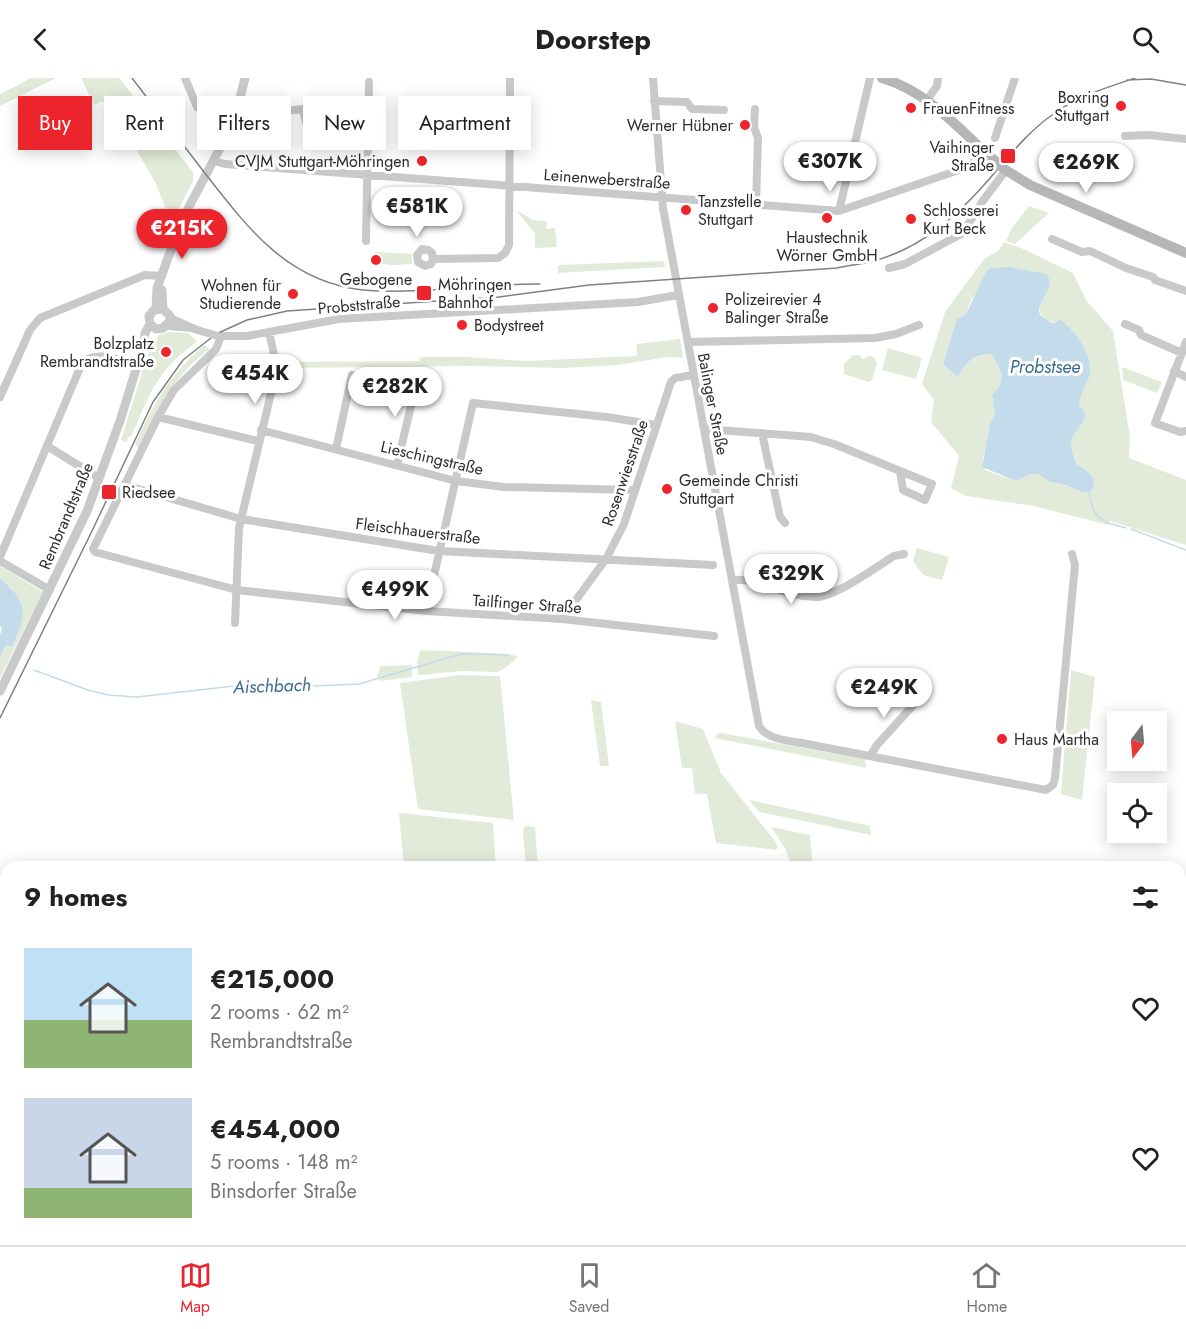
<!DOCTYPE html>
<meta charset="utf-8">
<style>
body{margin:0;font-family:Jost,sans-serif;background:#f6f6f6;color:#222;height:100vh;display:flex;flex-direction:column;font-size:22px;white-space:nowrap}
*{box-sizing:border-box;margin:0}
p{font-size:20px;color:#767676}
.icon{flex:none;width:33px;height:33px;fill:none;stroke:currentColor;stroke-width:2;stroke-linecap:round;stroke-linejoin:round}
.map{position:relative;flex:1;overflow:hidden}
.details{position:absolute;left:0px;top:783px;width:1186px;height:384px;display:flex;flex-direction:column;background:#fff;border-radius:18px 18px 0 0;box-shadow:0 3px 15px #0003}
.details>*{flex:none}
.hud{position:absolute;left:18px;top:18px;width:600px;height:54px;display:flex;gap:12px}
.needle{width:39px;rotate:196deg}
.controls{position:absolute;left:1107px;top:633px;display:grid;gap:12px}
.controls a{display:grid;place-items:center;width:60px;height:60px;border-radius:0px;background:#fff;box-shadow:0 3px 15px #0003;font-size:30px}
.price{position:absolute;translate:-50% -51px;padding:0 14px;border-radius:21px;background:#fff;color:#222;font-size:20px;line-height:39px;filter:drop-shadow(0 2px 3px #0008)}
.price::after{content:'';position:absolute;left:50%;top:36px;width:18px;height:14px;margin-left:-9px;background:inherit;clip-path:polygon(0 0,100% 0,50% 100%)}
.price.active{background:#ec252c;color:#fff}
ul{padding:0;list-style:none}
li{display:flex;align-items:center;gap:18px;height:150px;padding:0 24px}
li span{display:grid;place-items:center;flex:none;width:168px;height:120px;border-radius:0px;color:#555}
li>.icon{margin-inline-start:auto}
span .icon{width:72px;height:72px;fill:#fffc;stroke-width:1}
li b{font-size:26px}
h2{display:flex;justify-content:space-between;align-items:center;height:72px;padding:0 24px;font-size:26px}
.pill{padding:0 21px;border-radius:0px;background:#fff;box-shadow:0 3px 15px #0003;font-size:21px;line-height:54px}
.pill.active{background:#ec252c;color:#fff}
header{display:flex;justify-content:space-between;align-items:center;height:78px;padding:0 24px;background:#fff;font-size:27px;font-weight:700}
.dock{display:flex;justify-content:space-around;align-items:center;height:84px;border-top:2px solid #e0e0e0;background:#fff;font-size:16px;color:#767676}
.dock a{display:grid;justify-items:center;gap:3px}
.dock .active{color:#ec252c}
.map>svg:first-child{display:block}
.green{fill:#e2ebd9;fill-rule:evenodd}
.water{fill:#c4dbec}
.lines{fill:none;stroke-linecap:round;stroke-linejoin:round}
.stream{stroke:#c4dbec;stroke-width:1.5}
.minor{stroke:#c9c9c9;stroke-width:8}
.tertiary{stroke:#c9c9c9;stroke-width:9}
.secondary{stroke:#b6b6b6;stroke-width:10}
.tram{stroke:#818181;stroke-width:1.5}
.minor-bridge{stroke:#c9c9c9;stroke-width:8}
.secondary-bridge{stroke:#b6b6b6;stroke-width:10}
.poi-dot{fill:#ec252c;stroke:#fff;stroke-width:2}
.labels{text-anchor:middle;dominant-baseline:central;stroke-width:6;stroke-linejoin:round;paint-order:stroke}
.poi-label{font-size:16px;fill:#2c2c2c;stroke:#fff;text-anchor:start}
.street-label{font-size:16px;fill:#2c2c2c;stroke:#fff}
.water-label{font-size:18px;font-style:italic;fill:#386b91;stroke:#fff}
</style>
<header><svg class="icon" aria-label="back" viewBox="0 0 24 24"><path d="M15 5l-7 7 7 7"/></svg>Doorstep<svg class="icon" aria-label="search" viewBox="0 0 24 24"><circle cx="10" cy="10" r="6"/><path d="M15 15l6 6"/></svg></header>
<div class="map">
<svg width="1186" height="1167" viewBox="0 0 1186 1167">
<rect width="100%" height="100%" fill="#fff"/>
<path class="green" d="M31,0h25l-56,28v-12z
M81,0h38l74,94v9l-20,39h-3l-14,-36 -42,-74 -5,2 -6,-11 -9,4z
M1029,128l20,7 -34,31 -9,-3 6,-13z
M516,132l17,10 14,1 -1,8 9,-1 2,19 -22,1v-14z
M1004,164l17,6 52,25 13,27 27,31 17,106 -1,21 57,22v65l-76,-24 -2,4 -74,-19 -68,-10 -15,-8 8,-32 -28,-34 3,-22 -12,-16 23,-72 39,-53 14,-8zM1047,214c-10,8 -9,18 -3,28l22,4 9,12 14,40 -10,22v6l7,11c-12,25 -22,18 -9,50l11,6 6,16 -5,5h-7l-18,-7 -14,-3 -12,-8h-8l-14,7 -31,-11 -2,-13 12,-44 -3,-18c16,-17 9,-24 1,-41 -12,-1 -24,5 -32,14l-4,-49 9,-5 6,-17z
M376,174l36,2v10c-13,1 -28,3 -39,-4v-4z
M664,183l1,6 -107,6v-8z
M168,254l20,1 9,8c-8,7 -17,14 -25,22 -20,20 -30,49 -41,74h-3l-1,5 -6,-2 26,-84 12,-21z
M680,261l3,19 -15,-1 -51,8 -54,3 -92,-2 -191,2v-6l139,-1 2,-4h46l58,4 112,-5v-12z
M204,267l6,4c-36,25 -53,62 -71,100l-4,-5c20,-43 33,-67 69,-99z
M888,270l34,10 -6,21 -34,-9z
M853,277h6l4,4 6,-3 6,1 2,7 -5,16 -3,2 -25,-8v-10z
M1122,289l40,15 -5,11 -34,-13z
M917,470l32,9 -7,23 -19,-5 -10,-14z
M0,488l43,26 -43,86v-21l6,-12 6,2v-59l-12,-10z
M420,572l73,3 25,3 -10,10 -10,6 -37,-1 -40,4h-3l-1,-13z
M412,587v12l-32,4 -3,-4 3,-11z
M1071,592l24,7 -13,123 -21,-6z
M460,597l40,1 14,144 -96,-11 -18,-126z
M591,622l10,2 8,64h-9z
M675,643l28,8 18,44 54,68 3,6 -2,3 -60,-7 -9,-49h-12l-3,-26h-10z
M721,655l144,26 1,9 -151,-30 2,-4z
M749,722l121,26 1,9 -112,-23z
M399,735l94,10 3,44h-92z
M526,748l9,1 3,40h-12l-3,-34 1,-6z
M771,749l39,8 3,32h-21l-7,-19z
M1186,1053v114h-55l-4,-6h53l1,-101z
M359,1161h260l22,6h-284z
M663,1161h200v6h-219z
M922,1161h96v1l-8,5h-89z
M1039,1161h85l4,6h-100z"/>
<path class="water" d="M1009,189l37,7c16,17 -29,37 8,49l6,-4c15,12 35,37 29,58 -3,9 -9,17 -10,27l7,11c-11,25 -22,18 -9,50 10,5 17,9 17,22l-5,5h-7l-17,-7 -15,-3 -12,-8h-8l-14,7 -34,-14 8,-43 5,-10 -3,-19c16,-16 9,-24 0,-41 -16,-1 -28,8 -34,23l-15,-13 14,-45 9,-5 20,-42 5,-4z
M0,500c30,26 26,36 12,69l-6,-2 -6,12v-22l2,-7 -2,-2z"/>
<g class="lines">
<path class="stream" d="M1089,414c4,28 11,29 37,36
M1131,451l55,21
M34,592l54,20 20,5 29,2 106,-12 70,1 46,-2 102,-30 48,1"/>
<path class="minor" d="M185,0l12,29
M653,0l10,130 96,518c8,14 32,15 48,18l239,46 7,-5 2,-7 20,-213 -3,-11
M927,22l10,-14 1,-8
M654,23l33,1 5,7 32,1
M755,31l-1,18 4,11 -2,66
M237,32l19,4 47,-5 3,13
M1125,58l24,-1 37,4
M995,60l20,-60
M214,83l11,3 614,47 126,-43 21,-15
M839,133l31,-133
M1052,161l30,13 8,-1 36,17 27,9 2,3 31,11
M366,163l3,-159
M433,181l-1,-6 -4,-3 -6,-1 -5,6 1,7 7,4 6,-2 2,-5 65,-1 7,-5 4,-8 1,-167
M889,190l16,-4 58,-31 19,-31 24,-32
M170,240l20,9
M1125,246l14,6 2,5 41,18
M167,248l26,2
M218,258h29l92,-17 299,-17 40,-7
M221,258l-5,13 -42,41 -16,27 -65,132 2,3 142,38 189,21 136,8 152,17
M688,264l187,-4 21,-4 23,-9
M1186,264l-31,81 25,9 6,-1
M1174,293l12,6
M0,319l30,-67 10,-12 105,-43 17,1
M158,339l100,24
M705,351l106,8 23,7 98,40 -7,16 -22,-10 -3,-19
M261,352l195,51 48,6 131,3
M762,355l18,84 5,6
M47,368l52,32
M336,371l16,-74
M397,387l21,-89
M125,407l116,34 198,32 274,14
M0,479l82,-194c14,-14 39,-2 55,2
M0,483l50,29
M732,502c29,-2 54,17 83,17 19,1 61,-30 79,-41l10,-2
M426,533l47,-208 134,14 49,8
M562,541l44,-60 18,-35 47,-142 4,-4 18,-3
M235,545l4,-95 38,-160 -8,-36
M870,678l7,-11 40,-44 2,-9
M0,1097l5,70
M73,1161v6
M136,1161v6
M203,1161v6
M353,1167l1,-6"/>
<path class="tertiary" d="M162,212l1,19 7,7v5l-7,7 -7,1 -6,-5 -1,-8 5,-6 9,-1
M156,231l1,-21 19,-52 7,-18 44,-83 10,-25 8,-32
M0,613l87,-180 33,-90 23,-74 2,-14 5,-9"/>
<path class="secondary" d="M882,0c47,14 76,51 112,82
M1004,91l26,16 156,68"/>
<path class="tram" d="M132,0c24,31 48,63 72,94 43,55 83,110 159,118 59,5 118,-7 177,-6
M1127,2l24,-1 35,6
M0,640l92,-187 61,-129 30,-42 33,-26 31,-14 40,-9 212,-14 90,-12 248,-17c13,-3 27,-4 40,-8 48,-14 82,-46 114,-83 19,-22 37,-45 61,-62 25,-19 54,-27 83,-37"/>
<path class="minor-bridge" d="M194,251l24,7"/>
<path class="secondary-bridge" d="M994,82l10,9"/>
</g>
<g class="poi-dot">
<circle cx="1121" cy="28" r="6"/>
<circle cx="911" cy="30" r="6"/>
<circle cx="745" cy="47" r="6"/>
<rect x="1000" y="70" width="16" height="16" rx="3"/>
<circle cx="422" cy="83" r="6"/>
<circle cx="686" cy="132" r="6"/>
<circle cx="827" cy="140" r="6"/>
<circle cx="911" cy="141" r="6"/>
<circle cx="376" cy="182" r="6"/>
<rect x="416" y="207" width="16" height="16" rx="3"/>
<circle cx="293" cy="216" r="6"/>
<circle cx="713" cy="230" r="6"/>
<circle cx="462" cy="247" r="6"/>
<circle cx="166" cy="274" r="6"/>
<circle cx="667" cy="411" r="6"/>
<rect x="101" y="406" width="16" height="16" rx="3"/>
<circle cx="1002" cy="661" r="6"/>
</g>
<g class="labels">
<g class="poi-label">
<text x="1109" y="19" text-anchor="end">Boxring<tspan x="1109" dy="18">Stuttgart</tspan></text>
<text x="923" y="30">FrauenFitness</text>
<text x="733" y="47" text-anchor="end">Werner Hübner</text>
<text x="994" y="69" text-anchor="end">Vaihinger<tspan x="994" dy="18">Straße</tspan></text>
<text x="410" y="83" text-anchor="end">CVJM Stuttgart-Möhringen</text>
<text x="698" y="123">Tanzstelle<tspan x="698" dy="18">Stuttgart</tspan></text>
<text x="923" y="132">Schlosserei<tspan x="923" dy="18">Kurt Beck</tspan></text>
<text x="827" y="159" text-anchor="middle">Haustechnik<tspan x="827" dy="18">Wörner GmbH</tspan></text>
<text x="376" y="201" text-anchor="middle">Gebogene</text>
<text x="438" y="206">Möhringen<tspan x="438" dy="18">Bahnhof</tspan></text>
<text x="281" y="207" text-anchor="end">Wohnen für<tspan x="281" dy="18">Studierende</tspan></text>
<text x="725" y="221">Polizeirevier 4<tspan x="725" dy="18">Balinger Straße</tspan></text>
<text x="474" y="247">Bodystreet</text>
<text x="154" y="265" text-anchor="end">Bolzplatz<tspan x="154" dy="18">Rembrandtstraße</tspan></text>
<text x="679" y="402">Gemeinde Christi<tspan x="679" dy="18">Stuttgart</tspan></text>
<text x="122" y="414">Riedsee</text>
<text x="1014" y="661">Haus Martha</text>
</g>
<g class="street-label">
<text transform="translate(607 101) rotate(4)">Leinenweberstraße</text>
<text transform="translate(359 227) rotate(-5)">Probststraße</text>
<text transform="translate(713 326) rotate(79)">Balinger Straße</text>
<text transform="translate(432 380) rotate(13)">Lieschingstraße</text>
<text transform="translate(625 395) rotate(-71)">Rosenwiesstraße</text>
<text transform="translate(66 438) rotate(-67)">Rembrandtstraße</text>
<text transform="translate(418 453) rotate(7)">Fleischhauerstraße</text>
<text transform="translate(527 526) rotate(4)">Tailfinger Straße</text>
</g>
<g class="water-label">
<text x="1045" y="289">Probstsee</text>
<text transform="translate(272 608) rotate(-2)">Aischbach</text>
</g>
</g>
</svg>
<div class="controls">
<a><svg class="needle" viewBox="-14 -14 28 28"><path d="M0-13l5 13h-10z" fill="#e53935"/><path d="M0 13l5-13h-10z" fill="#767676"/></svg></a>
<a><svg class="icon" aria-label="locate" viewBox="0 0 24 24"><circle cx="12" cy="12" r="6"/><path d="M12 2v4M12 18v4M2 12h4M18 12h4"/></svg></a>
</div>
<b class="price" style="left:830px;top:115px">€307K</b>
<b class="price" style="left:1086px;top:116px">€269K</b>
<b class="price" style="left:417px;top:160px">€581K</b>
<b class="price active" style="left:182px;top:182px">€215K</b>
<b class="price" style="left:255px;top:327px">€454K</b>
<b class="price" style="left:395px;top:340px">€282K</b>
<b class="price" style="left:791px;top:527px">€329K</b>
<b class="price" style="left:395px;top:543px">€499K</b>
<b class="price" style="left:884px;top:641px">€249K</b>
<div class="hud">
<a class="pill active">Buy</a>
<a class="pill">Rent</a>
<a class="pill">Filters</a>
<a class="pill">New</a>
<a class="pill">Apartment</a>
</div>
<section class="details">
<h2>9 homes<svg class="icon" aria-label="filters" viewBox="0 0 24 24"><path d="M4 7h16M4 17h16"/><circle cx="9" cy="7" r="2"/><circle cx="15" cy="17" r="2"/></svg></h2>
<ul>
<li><span style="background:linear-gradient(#bfe0f5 60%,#8fb573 0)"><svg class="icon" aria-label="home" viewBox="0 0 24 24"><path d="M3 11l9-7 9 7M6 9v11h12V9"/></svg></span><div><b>€215,000</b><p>2 rooms · 62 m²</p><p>Rembrandtstraße</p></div><svg class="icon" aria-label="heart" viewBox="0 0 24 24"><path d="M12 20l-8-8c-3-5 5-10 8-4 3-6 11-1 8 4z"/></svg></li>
<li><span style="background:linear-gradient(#c9d6e8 75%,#8fb573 0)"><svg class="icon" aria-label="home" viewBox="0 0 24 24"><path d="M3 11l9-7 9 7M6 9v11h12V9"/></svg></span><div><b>€454,000</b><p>5 rooms · 148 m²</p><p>Binsdorfer Straße</p></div><svg class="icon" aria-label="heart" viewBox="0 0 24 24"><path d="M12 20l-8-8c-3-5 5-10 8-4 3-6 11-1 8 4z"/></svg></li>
</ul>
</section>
</div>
<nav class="dock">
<a class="active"><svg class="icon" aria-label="map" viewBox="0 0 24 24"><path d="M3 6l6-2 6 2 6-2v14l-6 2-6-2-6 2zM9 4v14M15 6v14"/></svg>Map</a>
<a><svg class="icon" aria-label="saved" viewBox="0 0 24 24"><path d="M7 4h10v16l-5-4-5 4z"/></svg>Saved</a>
<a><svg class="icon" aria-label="home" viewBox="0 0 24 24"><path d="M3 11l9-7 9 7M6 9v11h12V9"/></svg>Home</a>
</nav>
